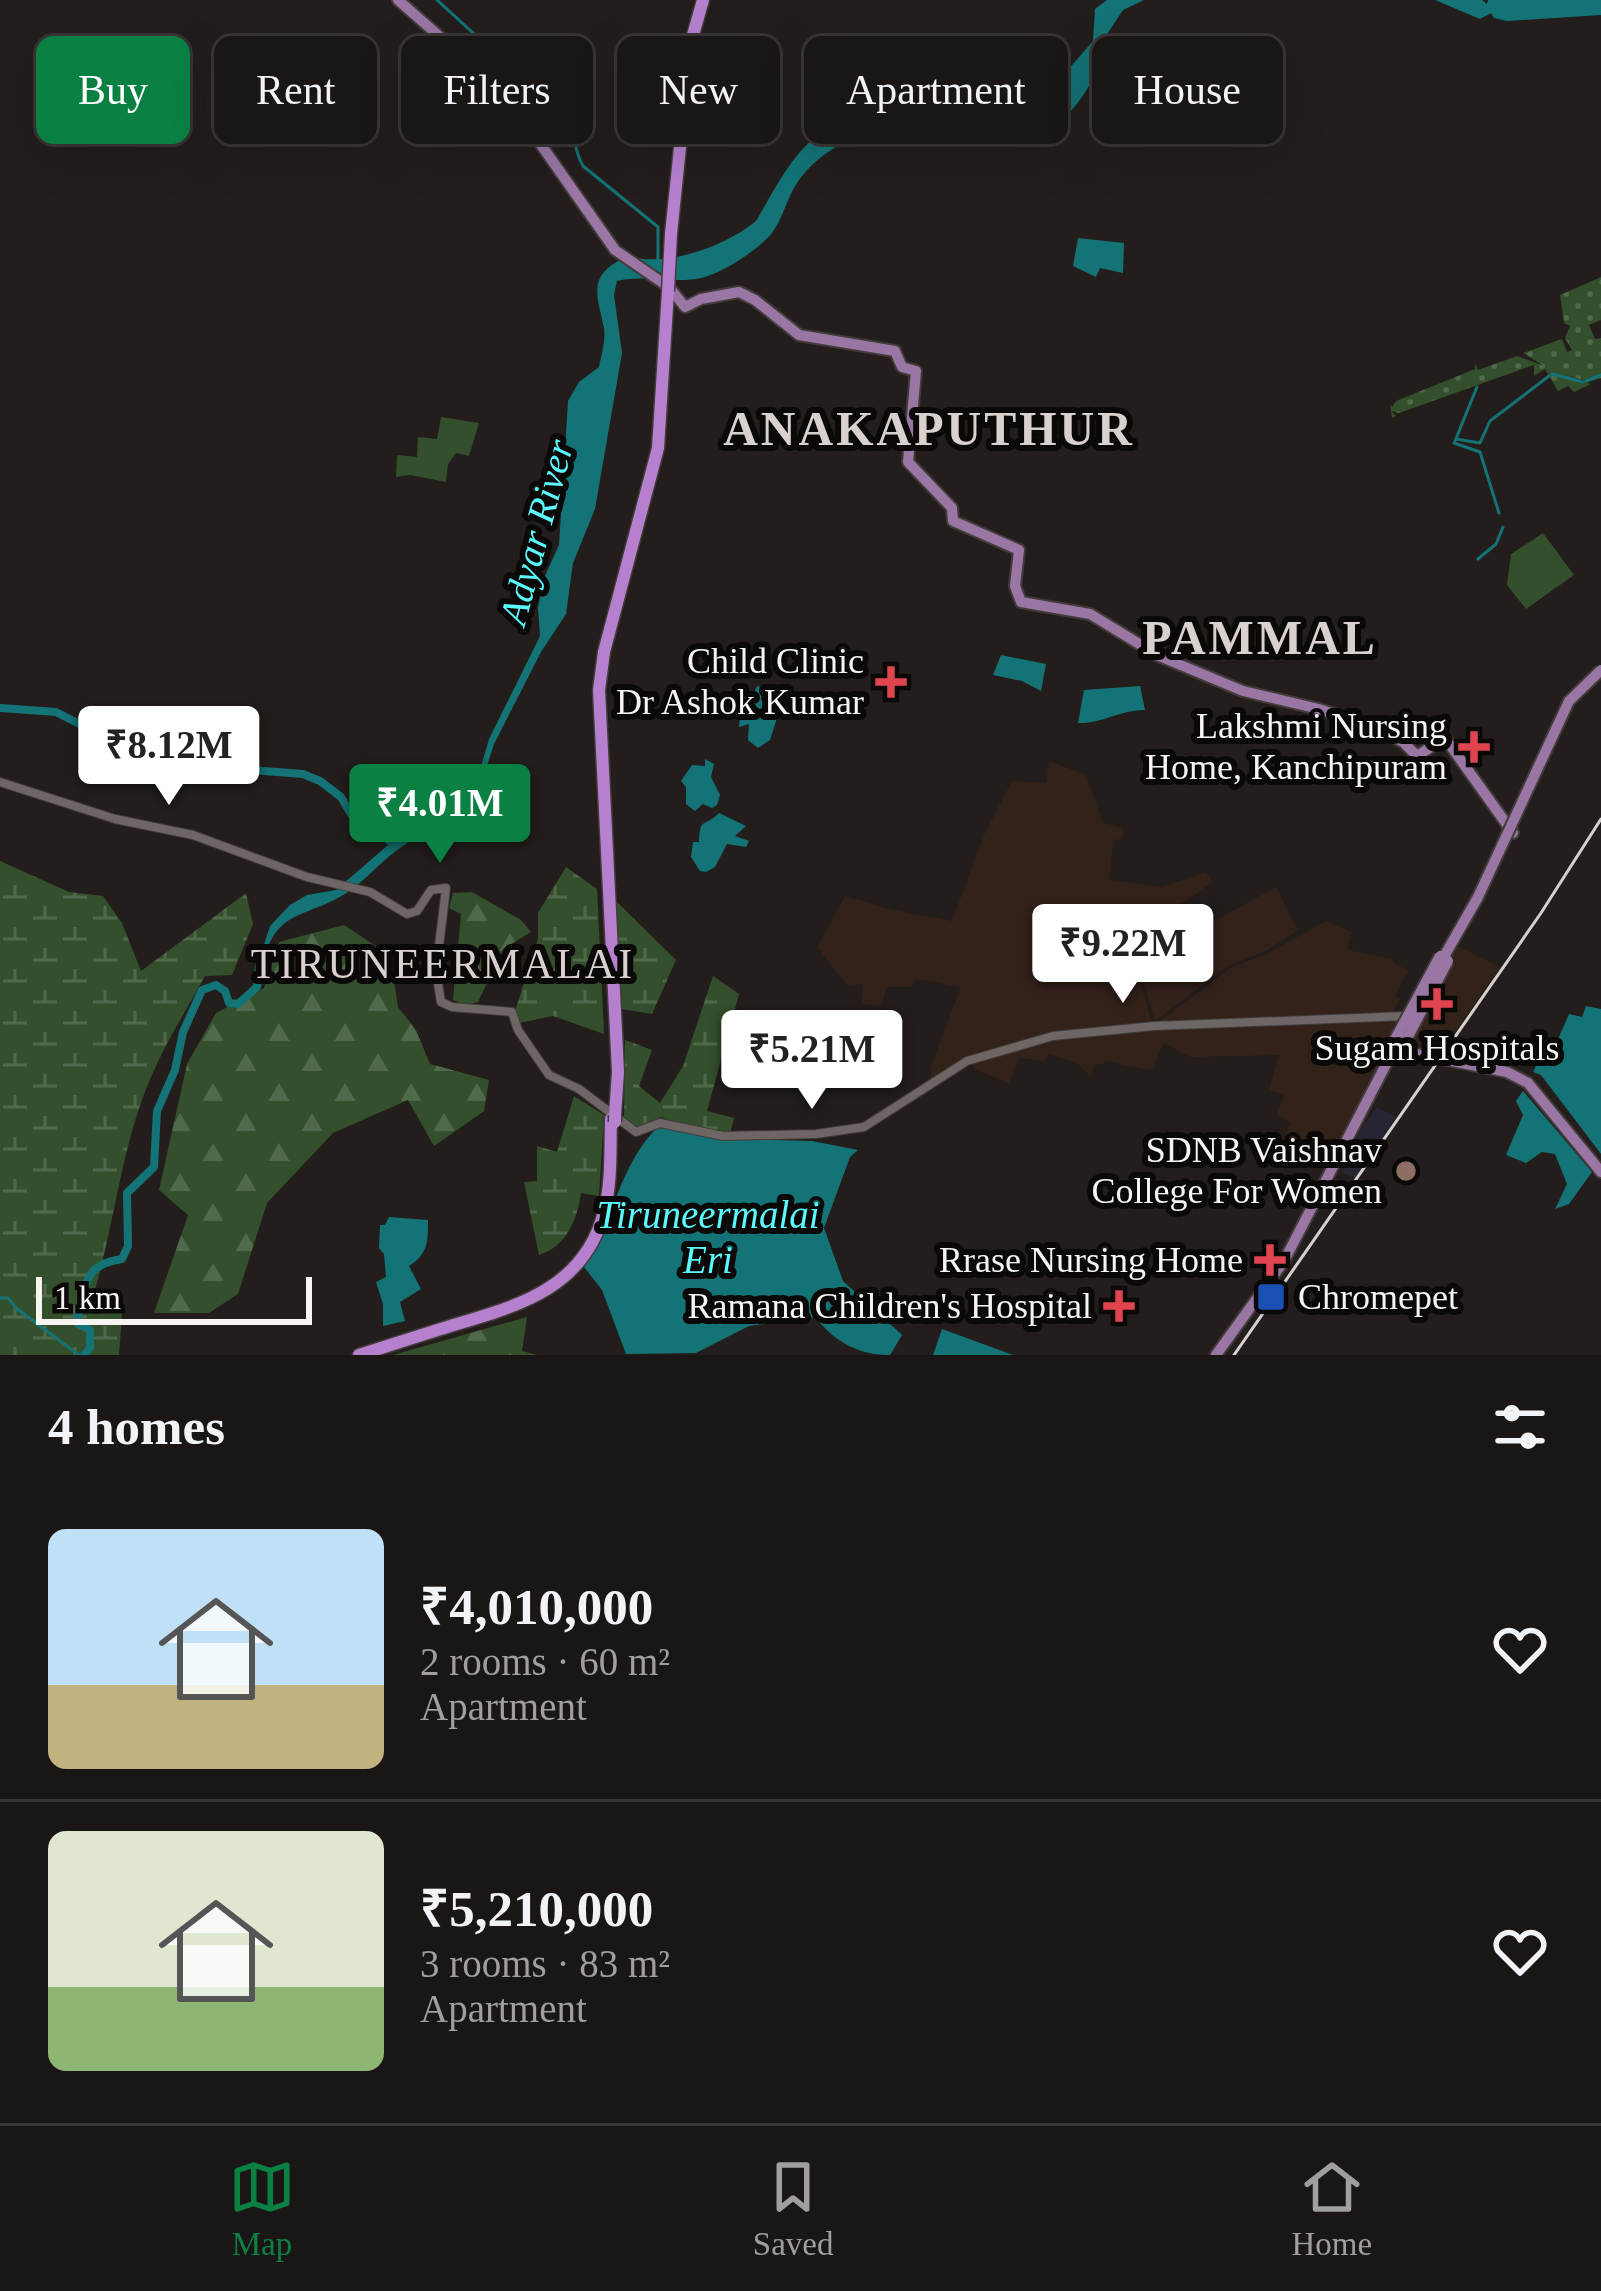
<!DOCTYPE html>
<meta charset="utf-8">
<style>
body{margin:0;font-family:Georgia,serif;background:#272322;color:#f1f3f6;height:100vh;display:flex;flex-direction:column;font-size:45px;white-space:nowrap}
*{box-sizing:border-box;margin:0}
p{font-size:39px;color:#9f9fa0}
.icon{flex:none;width:66px;height:66px;fill:none;stroke:currentColor;stroke-width:2;stroke-linecap:round;stroke-linejoin:round}
.map{position:relative;height:1355px;overflow:hidden}
.sheet{display:flex;flex-direction:column;background:#1a1615;flex:1}
.sheet>*{flex:none}
.guide{position:absolute;left:36px;top:36px;width:1530px;height:108px;display:flex;gap:24px}
.scale{position:absolute;left:36px;bottom:30px;width:276px;box-sizing:border-box;padding-left:12px;border:6px solid #f8f4f2;border-top:0;font-size:33px;line-height:42px;white-space:nowrap;color:#f8f4f2;-webkit-text-stroke:9px #0b0908;paint-order:stroke}
.price{position:absolute;translate:-50% -102px;padding:0 27px;border-radius:12px;background:#fff;color:#222;font-size:39px;line-height:78px;filter:drop-shadow(0 3px 6px #0008)}
.price::after{content:'';position:absolute;left:50%;top:72px;width:36px;height:27px;margin-left:-18px;background:inherit;clip-path:polygon(0 0,100% 0,50% 100%)}
.price.current{background:#0b8043;color:#fff}
ul{padding:0;list-style:none}
li{display:flex;align-items:center;gap:36px;height:300px;padding:0 48px}
li+li{border-top:3px solid #383534}
li span{display:grid;place-items:center;flex:none;width:336px;height:240px;border-radius:18px;color:#555}
li>.icon{margin-inline-start:auto}
span .icon{width:144px;height:144px;fill:#fffc;stroke-width:1}
li b{font-size:51px}
h2{display:flex;justify-content:space-between;align-items:center;height:144px;padding:0 48px;font-size:51px}
.chip{padding:0 42px;border-radius:18px;background:#1a1615;box-shadow:0 12px 48px #0002,0 0 0 3px #383534;font-size:42px;line-height:108px}
.chip.current{background:#0b8043;color:#fff}
.tab-bar{display:flex;justify-content:space-around;align-items:center;height:168px;border-top:3px solid #383534;background:#1a1615;font-size:33px;color:#9f9fa0}
.tab-bar a{display:grid;justify-items:center;gap:6px}
.tab-bar .current{color:#0b8043}
.map>svg:first-child{display:block}
.commercial{fill:#272434}
.industrial{fill:#33221a}
.grass{fill:url(#grass-dots)}
.forest{fill:url(#forest-firs)}
.wetland{fill:url(#wetland-marsh)}
.park{fill:#334f2c}
.water{fill:#147376}
.lines{fill:none;stroke-linecap:round;stroke-linejoin:round}
.stream{stroke:#147376;stroke-width:3}
.river{stroke:#147376;stroke-width:8}
.secondary-casing{stroke:#413c3a;stroke-width:10}
.primary-casing{stroke:#413c3a;stroke-width:14}
.highway-casing{stroke:#413c3a;stroke-width:15}
.secondary{stroke:#6d6664;stroke-width:8}
.primary{stroke:#9976a4;stroke-width:10}
.highway{stroke:#b680ce;stroke-width:12}
.rail{stroke:#d4d0ce;stroke-width:3}
.primary-bridge-casing{stroke:#413c3a;stroke-width:14;stroke-linecap:butt}
.highway-bridge-casing{stroke:#413c3a;stroke-width:15;stroke-linecap:butt}
.primary-bridge{stroke:#9976a4;stroke-width:10}
.highway-bridge{stroke:#b680ce;stroke-width:12}
.health-dot{fill:#e0444e;stroke:#0b0908;stroke-width:4.5}
.education-dot{fill:#8d6e63;stroke:#0b0908;stroke-width:4.5}
.transit-dot{fill:#1a4fb4;stroke:#0b0908;stroke-width:4.5}
.labels{text-anchor:middle;dominant-baseline:central;stroke-width:12;stroke-linejoin:round;paint-order:stroke}
.poi-label{font-size:36px;fill:#f8f4f2;stroke:#0b0908;text-anchor:end}
.water-label{font-size:39px;font-style:italic;fill:#5afaff;stroke:#0b0908}
.quarter-label{font-size:42px;letter-spacing:3px;fill:#d9d1ce;stroke:#0b0908}
.district-label{font-size:48px;font-weight:bold;letter-spacing:3px;fill:#d9d1ce;stroke:#0b0908}
</style>
<div class="map">
<svg width="1601" height="1355" viewBox="0 0 1601 1355">
<defs>
<pattern id="grass-dots" width="8" height="8" patternUnits="userSpaceOnUse" patternTransform="scale(3)"><rect width="8" height="8" fill="#334f2c"/><path d="M2 2h.1M6 6h.1" fill="none" stroke="#51694b" stroke-width="1.8" stroke-linecap="round"/></pattern>
<pattern id="forest-firs" width="22" height="20" patternUnits="userSpaceOnUse" patternTransform="scale(3)"><rect width="22" height="20" fill="#334f2c"/><path d="M5 1l3.5 6h-7zM16 11l3.5 6h-7z" fill="#51694b"/></pattern>
<pattern id="wetland-marsh" width="20" height="14" patternUnits="userSpaceOnUse" patternTransform="scale(3)"><rect width="20" height="14" fill="#334f2c"/><path d="M1 5h8M5 5V1M11 12h8M15 12V8" fill="none" stroke="#51694b"/></pattern>
</defs>
<rect width="100%" height="100%" fill="#231e1c"/>
<path class="commercial" d="M1377,1107l19,10 -40,61 -15,-6 22,-46z"/>
<path class="industrial" d="M1049,761l37,14 17,48 20,5v11l-10,1 -4,40 52,7 45,-15 7,10 -38,26 9,17 -58,27 12,21 14,51 -149,24 -72,31v-13l30,-79 -46,-8 -4,8h-24l-6,19 -20,-2 2,-20 -16,1 -30,-38 28,-51 48,14 59,11 33,-88 27,-52 34,2z
M1276,887l22,43 -32,21 -38,15 -73,55 -16,-55 49,-25 -2,-5z
M1326,921l26,11 -5,18 46,9v4l15,7 -13,26 5,3 -9,15 -235,10 77,-58 32,-11z
M1457,946l43,21 -59,86 -32,-6 -2,-4z
M1299,1021h103l-71,138 -47,-20 7,-16 -14,-9 7,-19 -15,-5 10,-35 -89,2 -26,-14 -13,27 -46,-9 -2,4 -7,-2 -6,13 -13,-13 -28,-9 -4,7 -26,-3 -10,25 -33,-13 -5,-8 83,-24 32,-4z"/>
<path class="grass" d="M1601,277v43l-12,5 6,14 6,-1v40l-12,4 -25,-8 27,10 -17,8 -6,-6 -10,5 -13,-22 -11,7v-11l-135,48 -8,-2 5,5 -4,2 -2,-14 2,3 4,-6 79,-32v-6l3,7 39,-14 27,10 -21,-13 39,-14 5,13 5,-2 -7,-12 5,-12 -6,-3 -4,-28z"/>
<path class="forest" d="M472,892l49,28 10,12 -28,17 -25,53 -12,3 -13,-5 8,-86 -12,-6 4,-15z
M344,925l39,26 10,24 5,32 18,23 14,34 59,16 -5,31 -50,35 -26,-46 -75,33 -66,70 -29,91 -29,19h-55l34,-98 -29,-25 28,-126 29,-51 48,-25 15,-46z
M527,1317l-5,34 15,4h-144z"/>
<path class="wetland" d="M0,861l69,31 34,4 19,27 19,48 105,-78 7,31 -21,51 -27,1c-16,30 -35,59 -49,90 -33,69 -40,150 -61,224l27,23 -3,42h-119z
M566,867l31,22 7,145 -51,-18 -34,7 -4,-12 23,-72v-26z
M615,900l61,60 -24,54 -30,-5z
M713,976l26,18 -32,117 27,7 -4,15 -51,-9 -18,-7 -22,10 -15,-6 1,-81 27,10 -13,36 21,17 23,-37z
M574,1096l30,19 -5,81 -18,-3c-4,27 -14,53 -42,62l-15,-73 13,-1v-35l20,6z"/>
<path class="park" d="M441,417l38,6 -10,33 -13,-3 -8,11 -2,18 -36,-7 -14,2 1,-22 20,2 1,-20 19,2z
M1543,533l31,42 -48,34 -19,-24 4,-31z"/>
<path class="water" d="M1107,0h37l-21,10 -21,32 5,5c-9,25 -30,68 -55,78l-179,5c-29,10 -58,26 -76,53 -10,15 -14,35 -25,50 -14,17 -49,40 -71,45 -27,6 -56,-4 -84,3l-3,14 8,58 -27,156 -22,54 -7,51 -25,38 -47,92 -11,34 5,17 -15,24c-23,11 -49,12 -70,27 -21,13 -37,35 -58,48 -44,26 -72,15 -84,77l-6,1 15,-46 20,-21 17,-10 29,-5 52,-45 31,-19 43,-15 11,-17 16,-55 51,-103 -2,-28 6,-30 15,-33 9,-144 11,-19 20,-15c2,-11 7,-27 5,-39 -7,-34 -18,-53 24,-72 38,12 98,-10 128,-35 20,-33 39,-76 76,-95 33,-17 155,-15 197,-14l28,-16 10,-25 26,-30 2,-32z
M1435,0h47l5,4 1,-4h113v15l-94,6 -13,-3 -3,-5 -11,6z
M1078,238l46,5 -1,30 -23,-5 -4,9 -23,-11z
M1001,655l45,9 -5,27 -19,-10 -29,-6z
M757,686l5,1 -1,14 13,-10 8,11 -12,38 -12,8 -10,-8 1,-16 -10,3 2,-19 12,8v-7l-12,-11 13,-5z
M1140,686l5,24c-26,0 -43,14 -67,13l6,-33z
M705,759l9,5 -3,13 9,18 -3,10 -5,3 -9,-4 -8,7 -9,-7v-17l-5,-6 11,-16 13,1z
M719,813l27,13 -11,10 14,5 -3,6 -19,-3 -12,23 -9,5 -6,-1 -9,-14 2,-15h6c1,-26 5,-14 20,-29z
M1586,1006l15,3v145l-60,-79 -8,-3 11,-23 11,-3 14,-32 13,3z
M1523,1091l69,81 -23,32 -14,5 12,-25 -12,-30 -13,-2 -16,11 -20,-8 17,-40 -7,-14z
M658,1127l69,12 85,2 46,9 -8,7 -26,71 19,53 59,54 -12,20c-32,0 -55,-13 -75,-38l-66,9 -53,27 -70,1 -24,-64 -18,-23c28,-43 36,-104 74,-140z
M389,1217l39,3c0,22 0,34 -19,46l12,23 -21,13 5,19 -22,5v-22l-7,-22 10,-5 -2,-23 -5,-6 1,-23h5z
M942,1329l71,26h-80z"/>
<g class="lines">
<path class="stream" d="M437,0l83,76 7,4h26c23,21 15,60 30,86l75,61v33
M516,102l11,-22
M426,112l27,4 41,-8 10,6 6,-5
M1552,374l31,8
M1586,381l15,-6
M1456,439l24,4 10,-22 59,-45
M1455,441l22,-54
M1454,443l26,9 19,61
M1478,559l18,-15 7,-17
M0,1298h8l8,10 63,47"/>
<path class="river" d="M0,708l56,4 60,31 122,26 65,5 17,7 21,16 10,17 44,31
M84,1355l6,-7v-18l-12,-6v-8c9,-33 5,-51 44,-57l6,-13 -1,-53 27,-26 3,-56 18,-41 8,-38 19,-42 14,-5 9,6 4,12 9,1 19,-17 2,-21"/>
<defs>
<path id="secondary" d="M0,782l115,37 78,16 114,42 63,15 37,22 10,-3 14,-21 15,-2 -10,83 5,31 11,5 60,5 6,18 31,45 30,14 57,43 24,-9 63,13 93,-2 48,-7 103,-66 86,-25 101,-10 252,-10"/>
<path id="primary" d="M398,0l81,71 46,51 90,128 55,38 15,19 16,-8 38,-7 16,8 44,35 96,16 7,16 14,4
M916,371l-8,91 44,46 1,13 66,29 -4,36 6,16 69,12 69,42 84,35 76,18 58,20 26,13 14,14 28,-18 68,95
M1438,967l40,-70
M1528,1083l73,89
M1216,1355l68,-94 111,-214"/>
<path id="highway" d="M671,234l20,-192 12,-42
M615,1115l3,-43 -19,-382 5,-38 54,-204 10,-157
M359,1355c32,-10 65,-21 98,-31 65,-19 128,-38 147,-112 8,-30 6,-62 7,-93"/>
</defs>
<use href="#secondary" class="secondary-casing"/>
<use href="#primary" class="primary-casing"/>
<use href="#highway" class="highway-casing"/>
<use href="#secondary" class="secondary"/>
<use href="#primary" class="primary"/>
<use href="#highway" class="highway"/>
<path class="rail" d="M1234,1355l307,-442 60,-94"/>
<defs>
<path id="primary-bridge" d="M1478,897l91,-196 32,-31
M1393,1043l47,-87
M1403,1046l45,-85
M1401,1051l-8,-1v-7l8,-1v9l106,21 21,11"/>
<path id="highway-bridge" d="M668,291l3,-57
M615,1122v-7"/>
</defs>
<use href="#primary-bridge" class="primary-bridge-casing"/>
<use href="#highway-bridge" class="highway-bridge-casing"/>
<use href="#primary-bridge" class="primary-bridge"/>
<use href="#highway-bridge" class="highway-bridge"/>
</g>
<g class="health-dot">
<path d="M885 664h12v12h12v12h-12v12h-12v-12h-12v-12h12z"/>
<path d="M1468 729h12v12h12v12h-12v12h-12v-12h-12v-12h12z"/>
<path d="M1431 986h12v12h12v12h-12v12h-12v-12h-12v-12h12z"/>
<path d="M1264 1242h12v12h12v12h-12v12h-12v-12h-12v-12h12z"/>
<path d="M1113 1288h12v12h12v12h-12v12h-12v-12h-12v-12h12z"/>
</g>
<circle class="education-dot" cx="1406" cy="1171" r="12"/>
<rect class="transit-dot" x="1256" y="1282" width="30" height="30" rx="6"/>
<g class="labels">
<g class="poi-label">
<text x="864" y="661">Child Clinic<tspan x="864" dy="41">Dr Ashok Kumar</tspan></text>
<text x="1447" y="726">Lakshmi Nursing<tspan x="1447" dy="41">Home, Kanchipuram</tspan></text>
<text x="1437" y="1048" text-anchor="middle">Sugam Hospitals</text>
<text x="1382" y="1150">SDNB Vaishnav<tspan x="1382" dy="41">College For Women</tspan></text>
<text x="1243" y="1260">Rrase Nursing Home</text>
<text x="1298" y="1297" text-anchor="start">Chromepet</text>
<text x="1092" y="1306">Ramana Children's Hospital</text>
</g>
<g class="water-label">
<text transform="translate(536 532) rotate(-75)">Adyar River</text>
<text x="708" y="1214">Tiruneermalai<tspan x="708" dy="45">Eri</tspan></text>
</g>
<g class="quarter-label">
<text x="443" y="964">TIRUNEERMALAI</text>
</g>
<g class="district-label">
<text x="929" y="428">ANAKAPUTHUR</text>
<text x="1260" y="637">PAMMAL</text>
</g>
</g>
</svg>
<div class="scale">1 km</div>
<b class="price" style="left:169px;top:808px">₹8.12M</b>
<b class="price current" style="left:440px;top:866px">₹4.01M</b>
<b class="price" style="left:1123px;top:1006px">₹9.22M</b>
<b class="price" style="left:812px;top:1112px">₹5.21M</b>
<div class="guide">
<a class="chip current">Buy</a>
<a class="chip">Rent</a>
<a class="chip">Filters</a>
<a class="chip">New</a>
<a class="chip">Apartment</a>
<a class="chip">House</a>
</div>
</div>
<section class="sheet">
<h2>4 homes<svg class="icon" aria-label="filters" viewBox="0 0 24 24"><path d="M4 7h16M4 17h16"/><circle cx="9" cy="7" r="2"/><circle cx="15" cy="17" r="2"/></svg></h2>
<ul>
<li><span style="background:linear-gradient(#bfe0f5 65%,#c2b280 0)"><svg class="icon" aria-label="home" viewBox="0 0 24 24"><path d="M3 11l9-7 9 7M6 9v11h12V9"/></svg></span><div><b>₹4,010,000</b><p>2 rooms · 60 m²</p><p>Apartment</p></div><svg class="icon" aria-label="heart" viewBox="0 0 24 24"><path d="M12 20l-8-8c-3-5 5-10 8-4 3-6 11-1 8 4z"/></svg></li>
<li><span style="background:linear-gradient(#dfe7d0 65%,#8fb573 0)"><svg class="icon" aria-label="home" viewBox="0 0 24 24"><path d="M3 11l9-7 9 7M6 9v11h12V9"/></svg></span><div><b>₹5,210,000</b><p>3 rooms · 83 m²</p><p>Apartment</p></div><svg class="icon" aria-label="heart" viewBox="0 0 24 24"><path d="M12 20l-8-8c-3-5 5-10 8-4 3-6 11-1 8 4z"/></svg></li>
</ul>
</section>
<nav class="tab-bar">
<a class="current"><svg class="icon" aria-label="map" viewBox="0 0 24 24"><path d="M3 6l6-2 6 2 6-2v14l-6 2-6-2-6 2zM9 4v14M15 6v14"/></svg>Map</a>
<a><svg class="icon" aria-label="saved" viewBox="0 0 24 24"><path d="M7 4h10v16l-5-4-5 4z"/></svg>Saved</a>
<a><svg class="icon" aria-label="home" viewBox="0 0 24 24"><path d="M3 11l9-7 9 7M6 9v11h12V9"/></svg>Home</a>
</nav>
